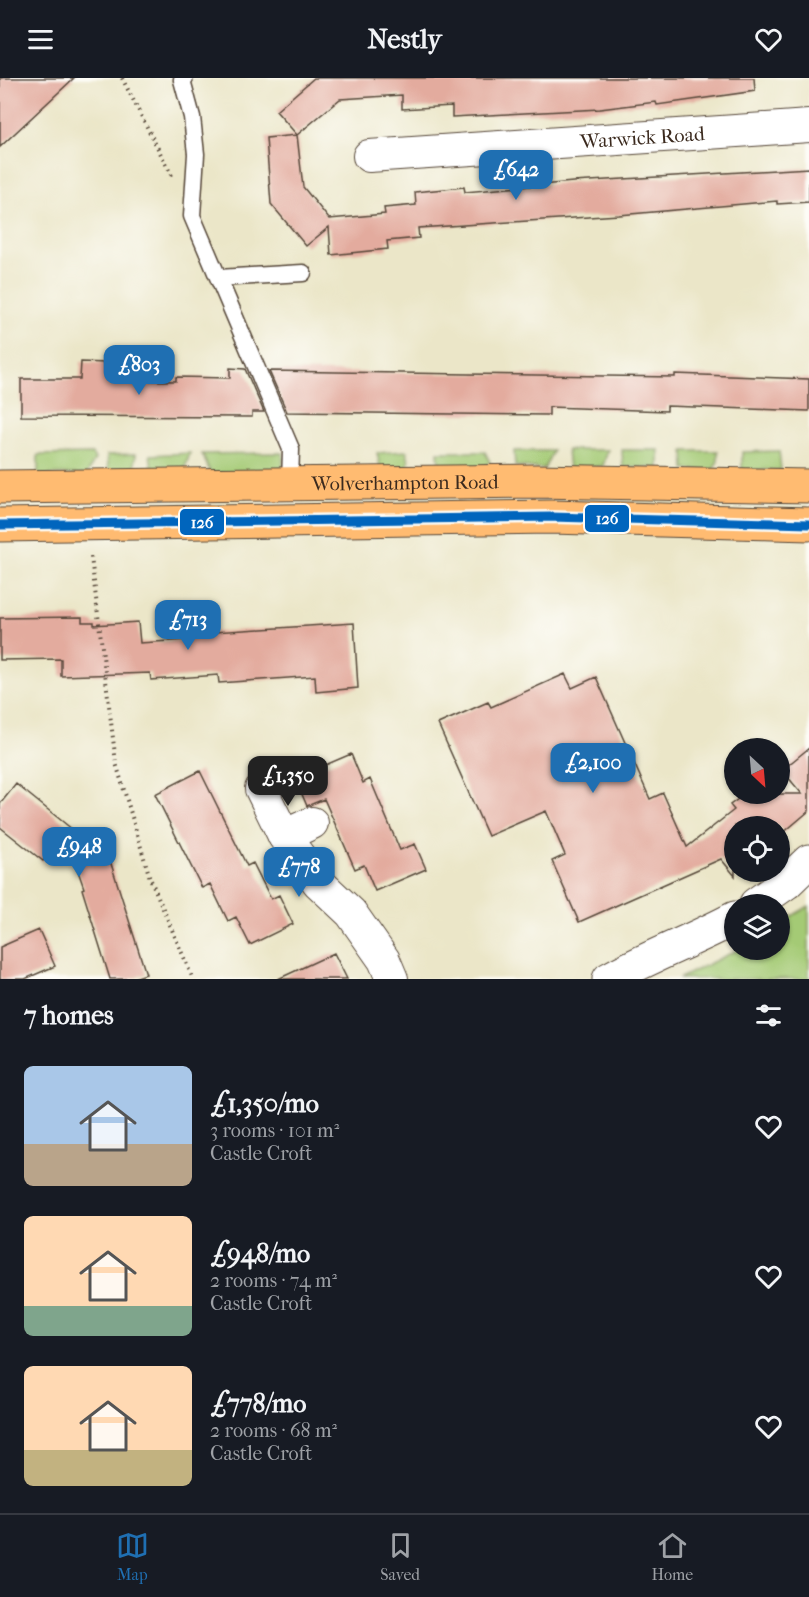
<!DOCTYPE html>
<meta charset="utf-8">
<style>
body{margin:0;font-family:"IM FELL French Canon",serif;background:#242831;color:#f1f3f6;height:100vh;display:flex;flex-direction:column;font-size:22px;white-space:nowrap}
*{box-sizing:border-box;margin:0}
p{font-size:20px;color:#9ea1a6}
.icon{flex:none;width:33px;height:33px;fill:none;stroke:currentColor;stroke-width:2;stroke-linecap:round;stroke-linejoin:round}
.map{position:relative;height:901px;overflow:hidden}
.details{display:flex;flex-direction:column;background:#171b24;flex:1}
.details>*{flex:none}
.needle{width:39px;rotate:154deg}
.buttons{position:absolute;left:724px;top:660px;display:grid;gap:12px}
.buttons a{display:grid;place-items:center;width:66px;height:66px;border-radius:50%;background:#171b24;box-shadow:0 2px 4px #0004;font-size:30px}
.price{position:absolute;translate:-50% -51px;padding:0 14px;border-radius:12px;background:#1f6fb2;color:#fff;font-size:20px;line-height:39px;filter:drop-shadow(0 2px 3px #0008)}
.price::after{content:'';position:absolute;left:50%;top:36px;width:18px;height:14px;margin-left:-9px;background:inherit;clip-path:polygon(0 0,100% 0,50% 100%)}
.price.active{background:#222;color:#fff}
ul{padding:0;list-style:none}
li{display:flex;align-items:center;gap:18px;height:150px;padding:0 24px}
li span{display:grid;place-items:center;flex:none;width:168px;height:120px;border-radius:9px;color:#555}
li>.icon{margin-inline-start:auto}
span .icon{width:72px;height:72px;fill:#fffc;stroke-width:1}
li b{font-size:26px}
h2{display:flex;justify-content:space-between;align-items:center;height:72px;padding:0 24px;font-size:26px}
header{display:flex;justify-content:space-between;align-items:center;height:78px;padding:0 24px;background:#171b24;font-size:27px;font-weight:800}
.dock{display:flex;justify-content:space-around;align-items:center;height:84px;border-top:2px solid #363941;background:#171b24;font-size:16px;color:#9ea1a6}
.dock a{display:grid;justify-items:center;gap:3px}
.dock .active{color:#1f6fb2}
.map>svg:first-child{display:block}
.green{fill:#a4ca74;stroke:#707a49;stroke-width:1.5}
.building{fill:#e3ab9e}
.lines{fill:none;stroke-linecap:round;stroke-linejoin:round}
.service-casing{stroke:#554638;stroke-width:19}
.minor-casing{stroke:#554638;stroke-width:34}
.tertiary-casing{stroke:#554638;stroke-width:35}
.trunk-casing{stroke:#554638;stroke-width:35}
.path{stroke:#554638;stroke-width:4;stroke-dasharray:1.5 4.5;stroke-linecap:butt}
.service{stroke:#fff;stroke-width:16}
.minor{stroke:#fff;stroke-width:32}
.tertiary{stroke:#fff;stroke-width:33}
.trunk{stroke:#ffbb71;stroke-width:33}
.bus-1-casing{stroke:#fdfcf7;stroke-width:14}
.bus-1{stroke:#0065bd;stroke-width:9}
.labels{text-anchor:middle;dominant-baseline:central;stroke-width:5;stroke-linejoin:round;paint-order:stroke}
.street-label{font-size:20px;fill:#3b2a1e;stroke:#fdfcf7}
.line-badge{stroke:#fdfcf7;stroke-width:2}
.badge-label{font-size:16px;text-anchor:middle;font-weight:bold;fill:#fff}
</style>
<header><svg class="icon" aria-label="menu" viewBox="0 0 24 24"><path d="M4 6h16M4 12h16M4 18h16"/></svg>Nestly<svg class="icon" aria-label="heart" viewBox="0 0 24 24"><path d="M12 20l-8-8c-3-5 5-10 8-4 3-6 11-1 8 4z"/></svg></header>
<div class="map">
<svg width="809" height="901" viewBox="0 0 809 901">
<rect width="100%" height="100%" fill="#fdfcf7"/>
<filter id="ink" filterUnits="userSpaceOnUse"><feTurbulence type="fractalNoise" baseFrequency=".0167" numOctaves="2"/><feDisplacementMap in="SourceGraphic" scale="12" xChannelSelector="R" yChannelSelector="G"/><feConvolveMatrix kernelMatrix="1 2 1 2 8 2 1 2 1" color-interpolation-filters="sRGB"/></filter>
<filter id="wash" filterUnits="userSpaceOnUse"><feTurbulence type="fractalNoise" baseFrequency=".008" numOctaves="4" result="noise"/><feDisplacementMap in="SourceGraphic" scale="24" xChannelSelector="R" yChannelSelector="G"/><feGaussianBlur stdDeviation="1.35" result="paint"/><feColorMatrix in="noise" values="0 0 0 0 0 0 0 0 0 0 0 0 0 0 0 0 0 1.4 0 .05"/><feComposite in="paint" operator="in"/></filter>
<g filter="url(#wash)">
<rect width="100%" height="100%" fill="#ebe6c8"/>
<path class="green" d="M567,372h41l-5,16 -34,3z
M622,372h37v18l-36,-1z
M407,373l2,11 -5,8 -23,1 -4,-18z
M514,373h39l-9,18 -29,-3z
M684,373h34v10l-5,9h-28z
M779,373l2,19h-39v-18z
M438,374h47l5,10 -10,7 -40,2z
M190,375l-7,21 -30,-3 -3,-16z
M283,375v16l-72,5 -9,-20z
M92,376l3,5 -8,15 -49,1v-20z
M136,376l-2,19h-25l-2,-18z
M809,828v73h-131l59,-29h43v-27z"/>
<g id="blocks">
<path class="building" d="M0,0h74l-74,69z
M314,0h440l1,13 -98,14 -1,-3 -56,7 -148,8v-11l-50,3v-14l-62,4 -43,36 -21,-24z
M297,57l6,52 26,32 56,-5 -1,-6 32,-3 -1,-13 49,-5 1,5 108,-10 236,-14v34l-32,2v-3l-158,14 -201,13 1,10 -32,3 1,8 -57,6 -2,-28 -23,19 -35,-42 -5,-66z
M81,284l25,1v17l70,1v-4l54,1v-10l15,1 19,43h-12v5l-231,-1v-37h59z
M269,293l406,6v-3l134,5v32l-142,-5v5l-118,-4v8l-262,-3z
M82,539v5h12v3l44,-3 2,21 45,-3 -1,-18 29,-2 1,12 140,-9 4,65 -42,4 -1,-16 -96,7 -1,-8 -67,5 -1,-7 -89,3v-17l-61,1v-42z
M565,596l7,14 24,-11 54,122 13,-6 24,54 47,-37 -4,-5 15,-11h57l-20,-24 27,-22v63l-26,22 -3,-7h-45v50l-14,-17 -142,63 -27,-61 13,-6 -19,-44 -58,25 -50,-112 50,-22 3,5z
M351,676l12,29 7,-4 30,71 15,-6 11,25 -51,22 -11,-26 -9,4 -31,-70 -17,7 -12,-28z
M200,693l47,95 6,-3 18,36 8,-4 14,29 -43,21 -14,-28 -8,4 -18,-37 -8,4 -47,-94z
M16,706l72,58 11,-5 6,15 2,-1 39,123 -15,5h-21l-28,-90 2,-1 -19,-54 -22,27 -43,-34v-23z
M39,852l16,36 -30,13h-25v-32z
M334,875l13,26h-69z"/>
</g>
</g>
<g filter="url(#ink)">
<use href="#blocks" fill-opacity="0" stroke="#554638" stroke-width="1.5"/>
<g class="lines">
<defs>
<path id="service" d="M185,0l-3,2 10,37 4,37 -4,62 99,233 -1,35
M219,200l84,-5"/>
<g id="minor">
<path id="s1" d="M369,78l440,-30"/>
<path d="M261,711l23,47 34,46 33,31 33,47 8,19"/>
<path d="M284,758l28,-13"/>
</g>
<path id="tertiary" d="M756,826l30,-21 23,-22
M609,901c41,-23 85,-39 126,-61"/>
<g id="trunk">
<path id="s2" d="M0,409l536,-6 273,5"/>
<path d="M0,447l551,-8 258,7"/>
</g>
</defs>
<use href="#service" class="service-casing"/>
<use href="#minor" class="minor-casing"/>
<use href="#tertiary" class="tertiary-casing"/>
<use href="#trunk" class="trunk-casing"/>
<path class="path" d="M122,0l50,98
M91,479l25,206 34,115 43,101"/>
<use href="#service" class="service"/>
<use href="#minor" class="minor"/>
<use href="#tertiary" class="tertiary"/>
<use href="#trunk" class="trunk"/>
<defs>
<path id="bus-1" d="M0,447l551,-8 258,7"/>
</defs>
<use href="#bus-1" class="bus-1-casing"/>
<use href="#bus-1" class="bus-1"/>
</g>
</g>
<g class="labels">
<g class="street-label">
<text stroke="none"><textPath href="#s1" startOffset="274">Warwick Road</textPath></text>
<text stroke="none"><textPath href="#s2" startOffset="405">Wolverhampton Road</textPath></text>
</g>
</g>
<g class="line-badge">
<rect x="584" y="426" width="46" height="29" rx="6" fill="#0065bd"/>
<rect x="179" y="430" width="46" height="28" rx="6" fill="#0065bd"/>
</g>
<g class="badge-label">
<text x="607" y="446">126</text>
<text x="202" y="450">126</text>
</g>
</svg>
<div class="buttons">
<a><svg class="needle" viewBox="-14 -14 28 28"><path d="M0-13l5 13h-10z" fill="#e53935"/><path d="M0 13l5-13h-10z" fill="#9ea1a6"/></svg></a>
<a><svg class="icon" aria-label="locate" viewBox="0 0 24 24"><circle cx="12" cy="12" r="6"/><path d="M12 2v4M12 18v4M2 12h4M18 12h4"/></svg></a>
<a><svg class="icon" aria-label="layers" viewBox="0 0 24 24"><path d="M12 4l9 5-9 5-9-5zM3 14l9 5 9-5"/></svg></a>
</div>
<b class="price" style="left:516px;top:123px">£642</b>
<b class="price" style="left:139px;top:318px">£803</b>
<b class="price" style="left:188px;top:573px">£713</b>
<b class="price" style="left:593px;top:716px">£2,100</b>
<b class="price active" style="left:288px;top:729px">£1,350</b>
<b class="price" style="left:79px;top:800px">£948</b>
<b class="price" style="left:299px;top:820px">£778</b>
</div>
<section class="details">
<h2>7 homes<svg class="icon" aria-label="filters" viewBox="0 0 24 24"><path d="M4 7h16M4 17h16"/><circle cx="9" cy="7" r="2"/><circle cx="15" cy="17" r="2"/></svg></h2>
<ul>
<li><span style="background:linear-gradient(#a9c7e8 65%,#b9a48a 0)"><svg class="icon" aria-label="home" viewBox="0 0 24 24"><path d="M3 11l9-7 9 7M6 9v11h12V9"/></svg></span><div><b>£1,350/mo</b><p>3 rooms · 101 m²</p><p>Castle Croft</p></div><svg class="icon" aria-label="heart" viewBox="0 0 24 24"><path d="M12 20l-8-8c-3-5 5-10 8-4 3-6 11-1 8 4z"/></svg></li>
<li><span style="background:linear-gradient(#ffd9b3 75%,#7fa58c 0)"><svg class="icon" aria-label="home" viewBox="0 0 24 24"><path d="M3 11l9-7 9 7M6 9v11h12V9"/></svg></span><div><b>£948/mo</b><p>2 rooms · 74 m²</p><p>Castle Croft</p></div><svg class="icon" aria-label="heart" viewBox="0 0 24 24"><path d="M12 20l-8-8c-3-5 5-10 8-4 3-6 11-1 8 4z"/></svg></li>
<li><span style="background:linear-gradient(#ffd9b3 70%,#c2b280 0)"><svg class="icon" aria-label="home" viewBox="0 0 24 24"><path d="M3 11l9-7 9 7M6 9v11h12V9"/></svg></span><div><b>£778/mo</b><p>2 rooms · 68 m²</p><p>Castle Croft</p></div><svg class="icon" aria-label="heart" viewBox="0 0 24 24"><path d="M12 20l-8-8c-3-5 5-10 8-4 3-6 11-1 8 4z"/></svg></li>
</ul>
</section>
<nav class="dock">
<a class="active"><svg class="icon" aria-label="map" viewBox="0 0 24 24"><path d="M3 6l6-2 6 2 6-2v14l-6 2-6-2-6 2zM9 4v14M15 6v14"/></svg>Map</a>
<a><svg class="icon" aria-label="saved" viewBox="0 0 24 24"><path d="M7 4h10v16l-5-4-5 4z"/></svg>Saved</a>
<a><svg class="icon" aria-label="home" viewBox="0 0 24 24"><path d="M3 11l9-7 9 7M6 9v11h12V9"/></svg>Home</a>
</nav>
